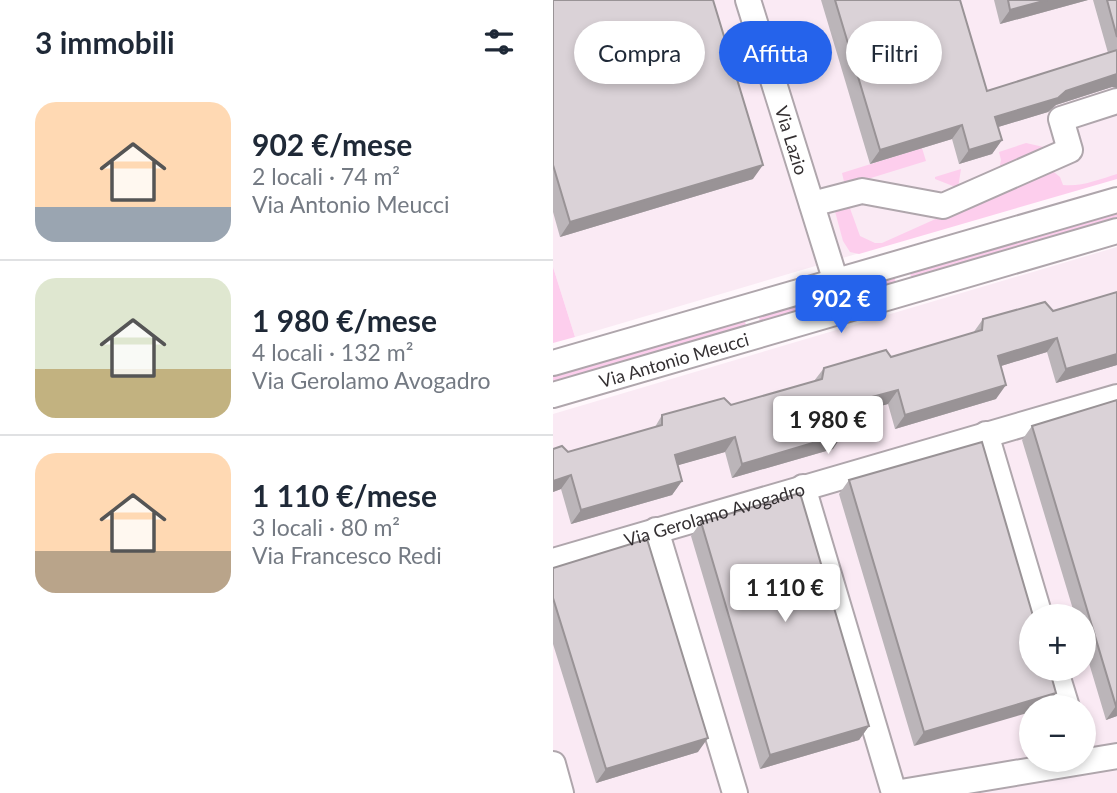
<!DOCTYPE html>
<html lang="it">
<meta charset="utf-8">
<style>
body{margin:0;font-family:Lato,sans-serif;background:#f6f6f7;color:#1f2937;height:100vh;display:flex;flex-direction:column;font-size:26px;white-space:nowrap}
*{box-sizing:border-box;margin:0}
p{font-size:23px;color:#747a83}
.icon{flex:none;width:38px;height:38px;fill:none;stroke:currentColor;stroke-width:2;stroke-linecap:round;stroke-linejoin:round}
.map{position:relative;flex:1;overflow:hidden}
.drawer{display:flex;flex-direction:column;background:#fff;width:553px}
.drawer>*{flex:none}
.banner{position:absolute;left:21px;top:21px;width:438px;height:63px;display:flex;gap:14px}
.fabs{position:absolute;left:466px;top:604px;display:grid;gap:14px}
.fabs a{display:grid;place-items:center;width:77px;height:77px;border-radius:50%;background:#fff;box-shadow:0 4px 10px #0003;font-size:35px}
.price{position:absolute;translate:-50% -60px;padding:0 16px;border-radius:7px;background:#fff;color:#222;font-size:23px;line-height:46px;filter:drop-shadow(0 2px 4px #0008)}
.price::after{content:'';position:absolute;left:50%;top:42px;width:21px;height:16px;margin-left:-10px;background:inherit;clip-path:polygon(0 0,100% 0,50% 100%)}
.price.active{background:#2563eb;color:#fff}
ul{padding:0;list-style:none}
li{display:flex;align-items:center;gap:21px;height:175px;padding:0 35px}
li+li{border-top:2px solid #e0e1e3}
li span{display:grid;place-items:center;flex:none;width:196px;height:140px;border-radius:21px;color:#555}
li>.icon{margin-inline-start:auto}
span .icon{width:84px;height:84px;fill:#fffc;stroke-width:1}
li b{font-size:30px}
h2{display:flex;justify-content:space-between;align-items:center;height:84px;padding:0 35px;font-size:30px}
.pill{padding:0 24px;border-radius:32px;background:#fff;box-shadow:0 4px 10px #0003;font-size:24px;line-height:63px}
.pill.active{background:#2563eb;color:#fff}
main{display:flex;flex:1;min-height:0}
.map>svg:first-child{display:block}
.built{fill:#faeaf4;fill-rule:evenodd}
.green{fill:#fdceed}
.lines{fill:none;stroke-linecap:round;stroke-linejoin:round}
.minor-casing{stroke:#afa6ac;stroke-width:28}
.minor{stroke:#fff;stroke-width:24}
.wall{fill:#bbb5b9}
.shaded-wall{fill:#999396}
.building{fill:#dad2d7;stroke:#999396;stroke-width:2}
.labels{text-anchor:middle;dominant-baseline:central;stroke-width:5;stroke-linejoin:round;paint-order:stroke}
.street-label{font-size:18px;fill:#343032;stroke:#fff}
</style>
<main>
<section class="drawer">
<h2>3 immobili<svg class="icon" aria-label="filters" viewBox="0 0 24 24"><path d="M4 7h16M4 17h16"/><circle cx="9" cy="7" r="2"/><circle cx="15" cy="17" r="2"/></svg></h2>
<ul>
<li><span style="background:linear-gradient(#ffd9b3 75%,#9aa5b1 0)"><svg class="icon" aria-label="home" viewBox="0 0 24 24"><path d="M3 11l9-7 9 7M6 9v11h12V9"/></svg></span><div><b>902 €/mese</b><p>2 locali · 74 m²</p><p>Via Antonio Meucci</p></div></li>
<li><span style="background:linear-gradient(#dfe7d0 65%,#c2b280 0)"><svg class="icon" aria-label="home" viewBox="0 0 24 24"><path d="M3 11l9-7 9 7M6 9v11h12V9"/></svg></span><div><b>1 980 €/mese</b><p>4 locali · 132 m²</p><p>Via Gerolamo Avogadro</p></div></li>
<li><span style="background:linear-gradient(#ffd9b3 70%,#b9a48a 0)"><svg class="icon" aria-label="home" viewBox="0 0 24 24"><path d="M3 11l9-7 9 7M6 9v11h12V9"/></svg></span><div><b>1 110 €/mese</b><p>3 locali · 80 m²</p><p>Via Francesco Redi</p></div></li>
</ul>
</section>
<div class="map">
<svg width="564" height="793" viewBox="0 0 564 793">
<rect width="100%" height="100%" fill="#fff8fc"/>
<path class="built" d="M0,0h564v177l-542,160 -22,-70z
M564,247v546h-564v-379zM478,616h52v52h-52zM478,707h52v53h-52z"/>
<path class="green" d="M473,143l22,5 -50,27 3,-15 -2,-8z
M369,148l4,13 -81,25 -3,-13z
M496,168l11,9 3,8c19,2 37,-6 54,-11v5l-258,75 -9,-2 -7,-11 -10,-37 14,-4 13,36 15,7h7z
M408,169l-3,19 -23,-9v-2z
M564,212v5l-206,60 -1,-4z
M0,267l22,70 -22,6z
M341,277l2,5 -136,40 -1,-5z
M192,321l1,5 -193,55v-4z"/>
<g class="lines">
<defs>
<g id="minor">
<path id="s1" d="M195,0l88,282"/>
<path d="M259,204l50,-13 81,15 127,-56 -9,-31 56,-18"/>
<path d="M0,363l564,-163"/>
<path id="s2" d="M0,395l564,-164"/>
<path d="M433,434l54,182"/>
<path d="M250,487l91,306"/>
<path d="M103,530l79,263"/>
<path id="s3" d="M0,561l564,-164"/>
<path d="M502,668l12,39"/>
<path d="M0,764l8,29"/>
<path d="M342,793l222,-37"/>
</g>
</defs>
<use href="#minor" class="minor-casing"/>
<use href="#minor" class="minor"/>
</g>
<path class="wall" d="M0,0l200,179 -193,58 -7,-25z
M268,0h139l27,91 121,-38 -15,-53h24v88l-5,-1 -56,18 -8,7 -50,15 4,13 -10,14 -33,10 -7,-25 -82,25z
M441,0h94l-88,24z
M564,292v73l-61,18 -9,-31 -46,14 -5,33 -101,30 -7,-25 -50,13 -5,32 -101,29 -7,-26 -47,13 4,16 -10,14 -101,29 -10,-35 -8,3v-43l15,3 87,-25 7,-12 69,-10 83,-24 10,-13 67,-11 82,-24 10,-14 70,-8z
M564,400v316l-11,4 -23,-77v-27h-8l-53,-176 10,-14z
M296,480l184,136 -119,130 -75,-252z
M148,522l168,204 -10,14 -99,29 -69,-233z
M0,568l145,184 -102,31 -43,-139z"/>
<path class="shaded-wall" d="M494,0h41l-88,24 10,-14z
M564,74v14l-5,-1 -56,18 -8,7 -63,19 10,-14 71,-26z
M409,125l-10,14 -82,25 10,-14z
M449,140l-10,14 -33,10 10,-14z
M210,165l-10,14 -193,58 10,-15z
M504,338l-10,14 -59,18 10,-14z
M564,354v11l-61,18 10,-14z
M453,385l-10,14 -101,30 10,-14z
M345,390l-10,14 -63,17 10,-14z
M290,434l-10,15 -101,29 10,-14z
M182,437l-10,15 -60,17 10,-14z
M18,475l-10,14 -8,3v-11z
M129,481l-10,14 -101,29 10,-14z
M503,693l-10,14h-15v5l-117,34 10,-14z
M564,705v11l-11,4 10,-14z
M316,726l-10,14 -99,29 10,-14z
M155,738l-10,14 -102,31 10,-14z"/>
<path class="building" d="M0,0h160l50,165 -193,57 -17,-57z
M282,0h125l27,91 130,-41v24l-51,17 -8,7 -63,19 7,23 -33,10 -7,-25 -82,25z
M455,0h39l-37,10z
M554,0h10v37z
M564,292v62l-51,15 -9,-31 -59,18 8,29 -101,30 -7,-25 -63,17 8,27 -101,30 -7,-27 -60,18 7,26 -101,29 -10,-35 -18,6v-32l9,-3 6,6 94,-27v-10l62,-17 7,7 91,-26 2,-11 62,-18 5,7 91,-27 1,-11 62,-17 8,9z
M564,400v305l-1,1 -84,-280z
M429,442l51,174h-2v52h18l7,25 -132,39 -75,-252z
M247,493l69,233 -99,29 -69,-233z
M94,539l61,199 -102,31 -53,-171v-30z"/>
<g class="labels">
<g class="street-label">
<text stroke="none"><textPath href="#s1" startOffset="147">Via Lazio</textPath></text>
<text stroke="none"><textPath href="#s2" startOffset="126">Via Antonio Meucci</textPath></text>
<text stroke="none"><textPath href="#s3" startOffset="168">Via Gerolamo Avogadro</textPath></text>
</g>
</g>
</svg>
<div class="fabs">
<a>+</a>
<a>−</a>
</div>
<b class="price active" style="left:288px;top:335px">902 €</b>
<b class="price" style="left:275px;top:456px">1 980 €</b>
<b class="price" style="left:232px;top:624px">1 110 €</b>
<div class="banner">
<a class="pill">Compra</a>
<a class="pill active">Affitta</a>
<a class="pill">Filtri</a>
</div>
</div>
</main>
